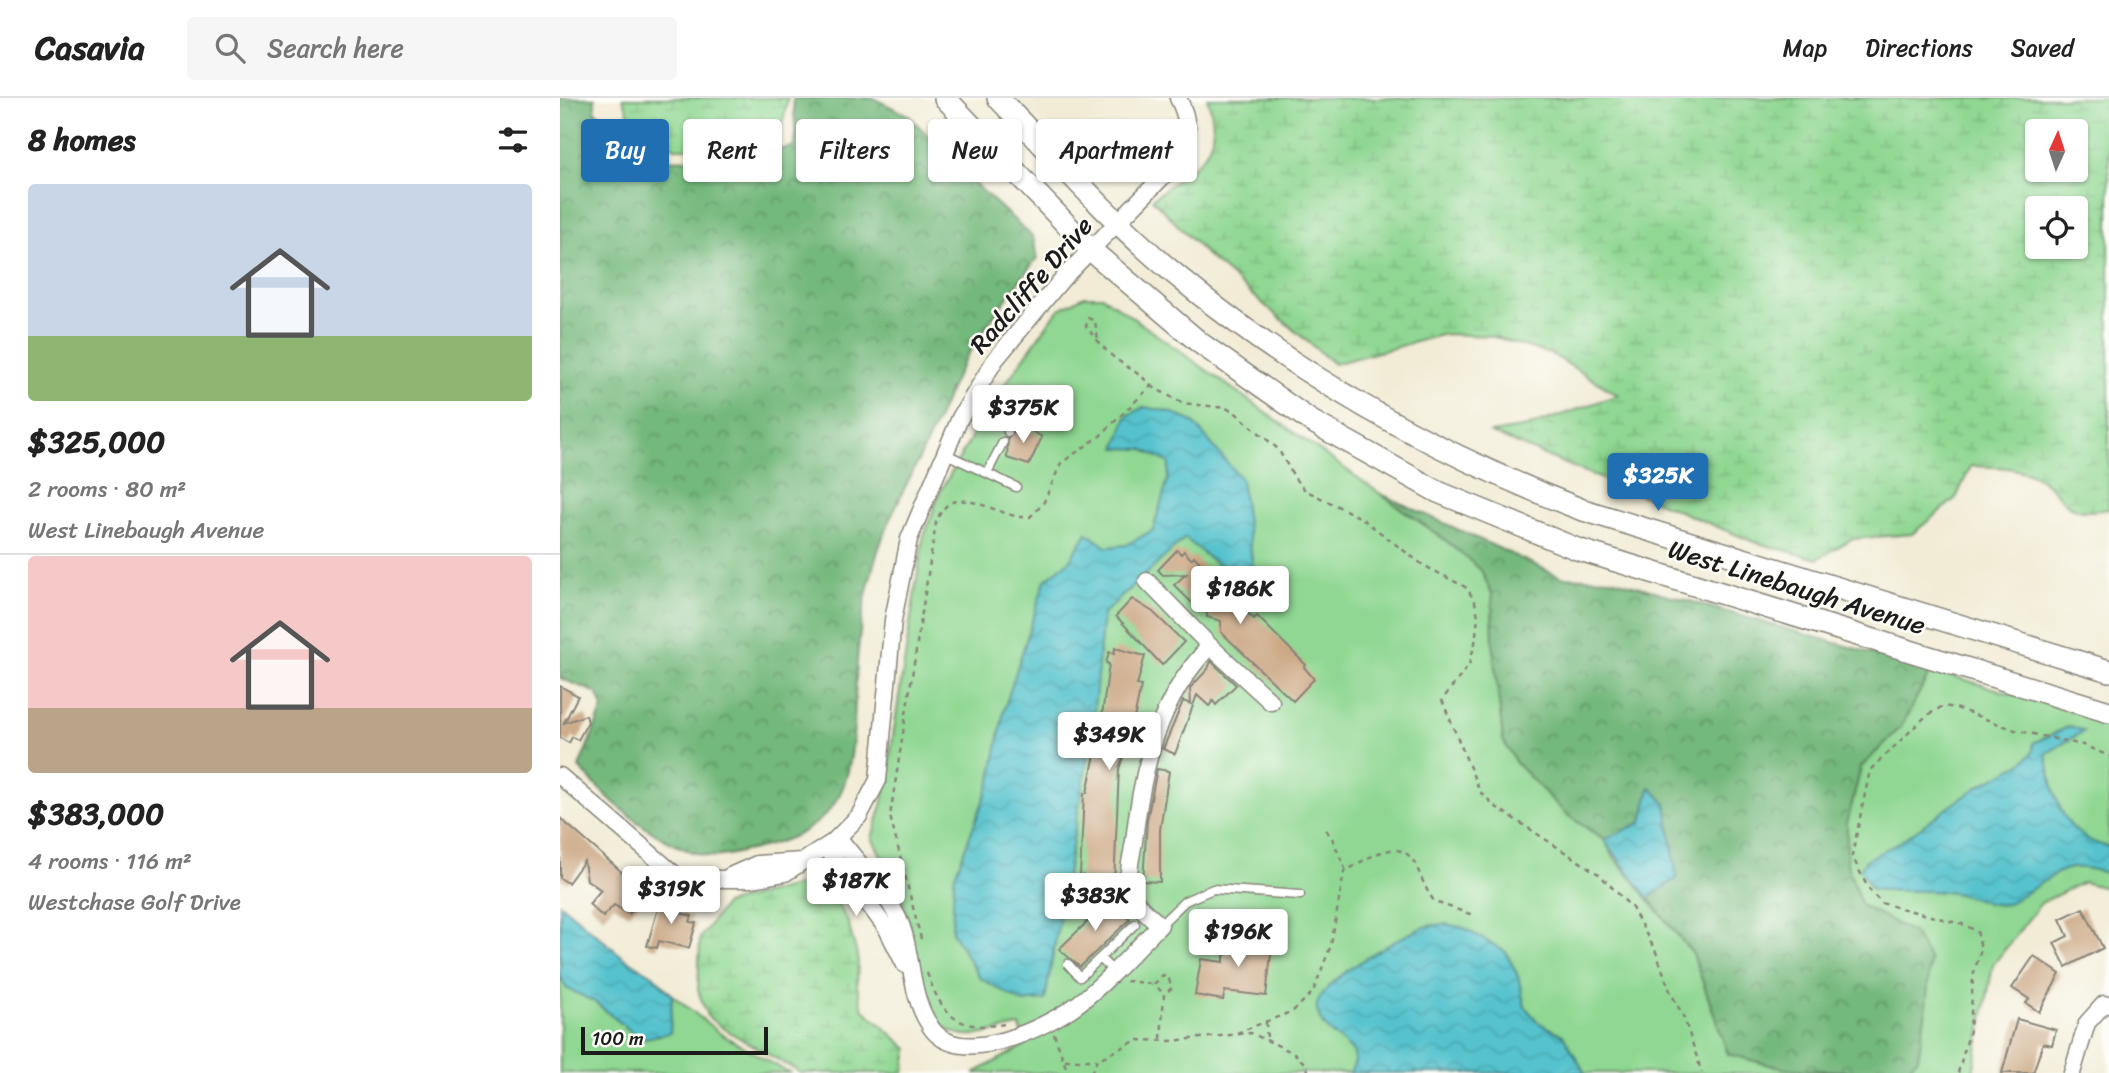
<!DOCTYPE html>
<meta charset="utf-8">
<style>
body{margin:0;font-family:Sriracha,sans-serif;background:#f6f6f6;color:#222;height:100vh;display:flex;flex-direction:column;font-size:26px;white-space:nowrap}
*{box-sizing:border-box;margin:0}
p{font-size:23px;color:#767676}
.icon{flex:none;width:38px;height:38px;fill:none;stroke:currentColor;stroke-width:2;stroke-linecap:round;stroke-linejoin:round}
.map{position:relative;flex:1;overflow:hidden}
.details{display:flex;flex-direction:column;background:#fff;width:560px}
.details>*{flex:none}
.hud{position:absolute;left:21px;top:21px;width:665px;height:63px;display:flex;gap:14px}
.needle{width:46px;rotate:3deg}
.fabs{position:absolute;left:1465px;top:21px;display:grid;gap:14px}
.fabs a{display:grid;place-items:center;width:63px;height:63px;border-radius:7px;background:#fff;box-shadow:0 2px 5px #0004;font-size:35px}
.scale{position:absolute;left:21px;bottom:18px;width:187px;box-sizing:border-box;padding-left:7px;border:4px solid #1c1c1c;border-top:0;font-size:19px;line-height:24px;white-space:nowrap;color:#1c1c1c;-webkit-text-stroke:5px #fdfcf7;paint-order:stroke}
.price{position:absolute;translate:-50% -60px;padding:0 16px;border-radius:7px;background:#fff;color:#222;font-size:23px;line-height:46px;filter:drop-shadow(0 2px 4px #0008)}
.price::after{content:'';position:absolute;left:50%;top:42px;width:21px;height:16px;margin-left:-10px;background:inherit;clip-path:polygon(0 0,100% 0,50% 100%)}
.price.on{background:#1f6fb2;color:#fff}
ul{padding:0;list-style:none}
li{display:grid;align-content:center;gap:14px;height:371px;padding:0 28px}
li+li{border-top:2px solid #e0e0e0}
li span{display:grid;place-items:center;height:217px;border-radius:7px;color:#555}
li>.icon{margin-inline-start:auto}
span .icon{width:126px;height:126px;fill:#fffc;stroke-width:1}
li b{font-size:30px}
h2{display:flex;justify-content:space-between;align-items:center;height:84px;padding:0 28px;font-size:30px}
.chip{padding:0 24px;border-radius:7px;background:#fff;box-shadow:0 2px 5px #0004;font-size:24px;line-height:63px}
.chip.on{background:#1f6fb2;color:#fff}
header{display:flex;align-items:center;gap:42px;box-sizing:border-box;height:98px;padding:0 35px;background:#fff;border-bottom:2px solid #e0e0e0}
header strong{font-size:33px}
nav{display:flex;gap:38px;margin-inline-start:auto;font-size:24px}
.search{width:490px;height:63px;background:#f6f6f6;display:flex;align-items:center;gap:18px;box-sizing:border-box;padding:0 24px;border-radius:7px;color:#767676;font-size:26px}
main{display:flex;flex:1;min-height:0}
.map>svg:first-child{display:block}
.grass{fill:#8fd792;stroke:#567a57;stroke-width:2}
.forest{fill:url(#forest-crowns);stroke:#486a4c;stroke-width:2}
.wetland{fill:url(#wetland-marsh);stroke:#567a57;stroke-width:2;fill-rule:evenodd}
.water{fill:url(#water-waves);stroke:#386f74;stroke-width:2}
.building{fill:#cca986}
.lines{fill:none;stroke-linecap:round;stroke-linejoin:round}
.lane-casing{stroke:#878479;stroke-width:11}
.street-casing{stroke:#878479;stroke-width:19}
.secondary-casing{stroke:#878479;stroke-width:24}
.path{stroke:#878479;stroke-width:2.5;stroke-dasharray:5 5;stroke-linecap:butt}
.lane{stroke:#fff;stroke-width:8}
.street{stroke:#fff;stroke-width:16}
.secondary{stroke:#fff;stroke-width:21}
.labels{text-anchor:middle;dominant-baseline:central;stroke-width:5;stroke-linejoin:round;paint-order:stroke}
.street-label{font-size:26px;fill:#1c1c1c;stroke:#fdfcf7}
</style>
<header>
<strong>Casavia</strong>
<div class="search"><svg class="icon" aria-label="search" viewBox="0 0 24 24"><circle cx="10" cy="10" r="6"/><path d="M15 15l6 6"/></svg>Search here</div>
<nav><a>Map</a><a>Directions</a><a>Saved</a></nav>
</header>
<main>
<section class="details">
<h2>8 homes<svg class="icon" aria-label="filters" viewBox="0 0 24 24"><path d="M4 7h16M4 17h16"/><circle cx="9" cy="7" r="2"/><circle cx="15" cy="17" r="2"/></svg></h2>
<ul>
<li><span style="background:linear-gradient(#c9d6e8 70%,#8fb573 0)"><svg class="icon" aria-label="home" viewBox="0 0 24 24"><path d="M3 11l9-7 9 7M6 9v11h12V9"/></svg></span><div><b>$325,000</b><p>2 rooms · 80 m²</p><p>West Linebaugh Avenue</p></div></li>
<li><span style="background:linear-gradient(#f6c9c9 70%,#b9a48a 0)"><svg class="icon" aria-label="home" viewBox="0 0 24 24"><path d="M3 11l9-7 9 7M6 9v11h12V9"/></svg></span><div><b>$383,000</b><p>4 rooms · 116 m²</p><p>Westchase Golf Drive</p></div></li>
</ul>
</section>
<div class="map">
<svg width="1549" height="975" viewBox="0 0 1549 975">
<defs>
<pattern id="forest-crowns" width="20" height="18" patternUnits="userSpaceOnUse" patternTransform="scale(1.75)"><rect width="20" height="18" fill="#73b87c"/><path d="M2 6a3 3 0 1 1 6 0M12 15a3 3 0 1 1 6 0" fill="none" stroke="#5e9565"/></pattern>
<pattern id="wetland-marsh" width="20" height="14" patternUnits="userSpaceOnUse" patternTransform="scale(1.75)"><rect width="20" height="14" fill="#8fd792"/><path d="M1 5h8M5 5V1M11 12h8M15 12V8" fill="none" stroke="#7bb87d"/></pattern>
<pattern id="water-waves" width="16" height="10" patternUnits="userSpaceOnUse" patternTransform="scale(1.75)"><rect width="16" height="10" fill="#55c2cd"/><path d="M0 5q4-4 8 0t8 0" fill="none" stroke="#49a6af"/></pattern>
</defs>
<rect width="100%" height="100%" fill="#fdfcf7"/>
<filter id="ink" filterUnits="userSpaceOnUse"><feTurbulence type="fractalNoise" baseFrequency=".0143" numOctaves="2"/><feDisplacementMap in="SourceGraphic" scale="14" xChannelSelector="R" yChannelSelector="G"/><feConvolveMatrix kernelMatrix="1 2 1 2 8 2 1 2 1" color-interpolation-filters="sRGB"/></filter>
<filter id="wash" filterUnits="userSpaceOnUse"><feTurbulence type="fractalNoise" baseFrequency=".00686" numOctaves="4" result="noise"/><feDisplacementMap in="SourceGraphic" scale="28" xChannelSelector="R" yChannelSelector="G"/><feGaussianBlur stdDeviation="1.57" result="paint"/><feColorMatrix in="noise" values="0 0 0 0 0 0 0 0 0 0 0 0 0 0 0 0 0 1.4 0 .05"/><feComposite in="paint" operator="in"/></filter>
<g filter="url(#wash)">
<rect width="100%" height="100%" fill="#f2ecd6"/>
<path class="grass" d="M524,198h18l342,243 37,31 11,24 1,52 10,94 13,23 50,51 38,26 9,16 80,98 35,100 57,15 99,4h-910l50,-27 -4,-20c-20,3 -44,14 -64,7 -39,-13 -40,-89 -50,-121 -8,-26 -22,-51 -34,-74l11,-36 40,-263 17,-47 49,-85 69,-97z
M1371,572l178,52v167l-26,-7 -42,21 -48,62 -20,108h-70l15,-15 -39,-142 -18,-11 -14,-41v-41l14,-56 40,-40z
M0,806l64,54 29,17 19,20 49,39 68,39h-229z"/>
<path class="forest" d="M0,0h35v13l53,49 67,-1 78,-12 3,-10 -3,-39h80l35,17 66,68 59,54 4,21c-22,29 -45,59 -65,90 -17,25 -28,58 -41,86 -15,33 -34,66 -47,100 -17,45 -26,98 -28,145 -4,96 0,150 -111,172 -11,3 -26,7 -37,5 -48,-9 -98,-53 -129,-89l24,-59 -6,-15 -37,-15z
M819,395l182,84 51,2 319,91 -30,57 -40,40 -14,56v41l14,41 53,28 16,27 -4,50 -8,48 -15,15 -118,-4 -57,-15 -35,-100 -45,-56 29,-20 -11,-74 -24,18 -36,18 -40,-26 -50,-51 -13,-23 -10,-94 -1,-52 -11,-24 -37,-31z"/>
<path class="wetland" d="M63,0h165l-7,33 -38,17h-68l-44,-28z
M647,0h902v411c-50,8 -38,-9 -69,-30 -20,-13 -47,-12 -69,-13l-15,32 -44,36 -60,5 -35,20 -63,-17 -263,-109 36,-6 91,-32 -65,-40 -62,-19 -46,-2 -111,30 -121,-103 -61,-62c39,-31 76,-45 55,-101zM1516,33v39h-39v-39zM1516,110v39h-39v-39z
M262,781l25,40 11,39 -1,28 6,23 45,40 -4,24h-103l-77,-44 -17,-13 -9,-26 2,-52 25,-34z"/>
<path class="water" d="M584,309l27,5 22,10 48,57 15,109 -16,-4 -55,-46 -82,76 -11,118 -47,268 -23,2 -42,-24 -28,-46 2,-54 37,-98 13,-70 41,-130 24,-19 18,-28 19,14 20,-2 27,-15 15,-51 1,-16 -26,-14 -27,-1 11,-32z
M1510,628l14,5 -38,23c9,42 13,82 63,93v27c-49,-15 -45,-2 -84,19 -5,3 -13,9 -19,11 -16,3 -32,-7 -48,-10 -28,-6 -57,-1 -86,-5l-12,-20 5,-8 36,-20 78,-55 42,-22 12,-12v-9z
M1090,689l16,17 11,74 -29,20 -44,-58 38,-18z
M0,806l64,54 29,17 19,20 -2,38 -30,6 -45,-37 -29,-14 -6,-11z
M885,826l19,4 42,24 12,24 7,31 14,16 24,12 22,38h-235l5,-11 -1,-8c-10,-16 -32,-20 -37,-44 -6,-26 86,-75 107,-83 7,-2 14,-2 21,-3z"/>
<g id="blocks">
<path class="building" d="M462,327l20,12 -13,28 -22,-7 1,-20z
M617,452l4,4 3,-3 7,8 3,-3 35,39 25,24 3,-3 49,49 -2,2 10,12 -21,22 -72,-69v-11l-14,-4 -1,-21 -10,11 -22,-22 12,-11 -23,1 -5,-5z
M572,501l21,13 31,30 -22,23 -46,-49z
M555,550l30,8 -8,29 4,1 -10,47 -12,36 -5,116 6,8 -37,-2v-16h-3l4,-82h3l13,-63 9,-66 -3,-1 3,-11 5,2z
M651,563l25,24 -20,20 -3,-4 -4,5 -12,-11 -22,59 -12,-5 20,-48 8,3 -1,-16 18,-19z
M0,588l18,10 -14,27 22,-8 2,7 -10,18 -6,-3 -3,6 -9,-5z
M597,671l12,2 -9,59v52l-17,-1 4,-61z
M0,720l87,76 -18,20 -15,-9 -11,12 -14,-13 12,-14 -14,-10 -3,-19 -16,22 -8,-5z
M101,800l18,5 -3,9 16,4 -2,6 6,1 -7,25 -30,-7 -2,7 -10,-2z
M551,801l19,20 -50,48 -21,-18z
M1523,810l20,40 -37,19 -12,-24 14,-7 -8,-17z
M677,834l36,6 -7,58 -41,-5 -2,9 -28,-5 6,-36 23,3v-6l11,-8z
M1474,858l26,18 -21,38 -13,-9 3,-4 -17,-11z
M1457,921l39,11 -4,15 -9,-2 -10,30h-31z"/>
</g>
</g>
<g filter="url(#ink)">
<use href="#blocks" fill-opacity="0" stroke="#878479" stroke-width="2"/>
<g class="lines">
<defs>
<path id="lane" d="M412,300l33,21 3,13
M384,355l72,34
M427,375l16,-31
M600,827l25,-24 28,-12 87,6
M508,866l12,13 20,-19
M553,873l-13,-13 35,-34"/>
<path id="street" d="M587,483l63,65 61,56
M0,678l120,103h73l32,-6 48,-31 26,-26 19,-36 15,-160 16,-81 51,-121 35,-58 68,-82 117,-119c9,-24 10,-38 -2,-61
M278,739c20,27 58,64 66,97 9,32 7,62 26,92 28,45 118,1 149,-23 29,-22 55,-52 81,-78 -12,-11 -26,-20 -30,-36 -4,-14 2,-34 4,-48 8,-72 24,-142 76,-195
M266,749l61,82 18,36
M170,778l27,-12 45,-3
M1512,975l15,-50 17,-19 5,1"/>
<path id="secondary" d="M385,0l147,153 108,92 111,78 127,71 139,57 532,163
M438,0c56,58 110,120 172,172 123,104 260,181 410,239l529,162"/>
</defs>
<use href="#lane" class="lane-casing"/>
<use href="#street" class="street-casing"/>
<use href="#secondary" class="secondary-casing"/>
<path class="path" d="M591,288l31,17 44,5 11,6 41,35 18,31 9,10 56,28 62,47 44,23 8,14 3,14 -3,27 -6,22 -27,35 38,92 16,15 104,68 32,33 24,44 14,39 14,27 18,55
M766,732l6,8 14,33
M361,841l-31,-123 46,-293c16,-49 62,-2 94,-6l13,-13 18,-41 39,-27 46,-45 5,-5c-11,-13 -22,-17 -35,-27 -12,-9 -21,-22 -30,-33l2,-8 7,3 3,19
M367,875c15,42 30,59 77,51
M566,883l28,3
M706,924l1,17
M677,935l56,-22 20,-19 18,-47 13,-73c20,-11 55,-39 71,-8 7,13 10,26 20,38l38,13
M494,936l14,39
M601,941l3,-45 8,-6 -4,-11 -5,-2 -9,9 10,10
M505,962h32
M531,975l6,-13 40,-20 33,1 81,-8 43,20 12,12 3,8
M1398,975l12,-43 3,-54 8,-27 -4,-18 -15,-7 -81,-21 -13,-15 -16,-32 18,-86 56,-54 17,-10 13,2 59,22 68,15 26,11"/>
<use href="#lane" class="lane"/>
<use href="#street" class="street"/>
<use href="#secondary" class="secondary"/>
</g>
</g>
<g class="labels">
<g class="street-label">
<text transform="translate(471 187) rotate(-49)">Radcliffe Drive</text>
<text transform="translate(1237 489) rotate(17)">West Linebaugh Avenue</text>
</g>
</g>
</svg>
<div class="fabs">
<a><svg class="needle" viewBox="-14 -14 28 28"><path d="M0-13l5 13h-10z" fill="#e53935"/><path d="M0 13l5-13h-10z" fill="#767676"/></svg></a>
<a><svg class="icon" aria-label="locate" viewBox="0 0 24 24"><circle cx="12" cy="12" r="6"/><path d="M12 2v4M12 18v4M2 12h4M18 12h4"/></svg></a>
</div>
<div class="scale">100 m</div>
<b class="price" style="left:463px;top:347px">$375K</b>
<b class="price on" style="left:1098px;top:415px">$325K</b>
<b class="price" style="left:680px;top:528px">$186K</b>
<b class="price" style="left:549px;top:674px">$349K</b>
<b class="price" style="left:296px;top:820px">$187K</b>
<b class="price" style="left:111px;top:828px">$319K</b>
<b class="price" style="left:535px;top:835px">$383K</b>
<b class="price" style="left:678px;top:871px">$196K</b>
<div class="hud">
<a class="chip on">Buy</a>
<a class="chip">Rent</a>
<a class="chip">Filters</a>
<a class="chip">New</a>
<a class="chip">Apartment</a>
</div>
</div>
</main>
